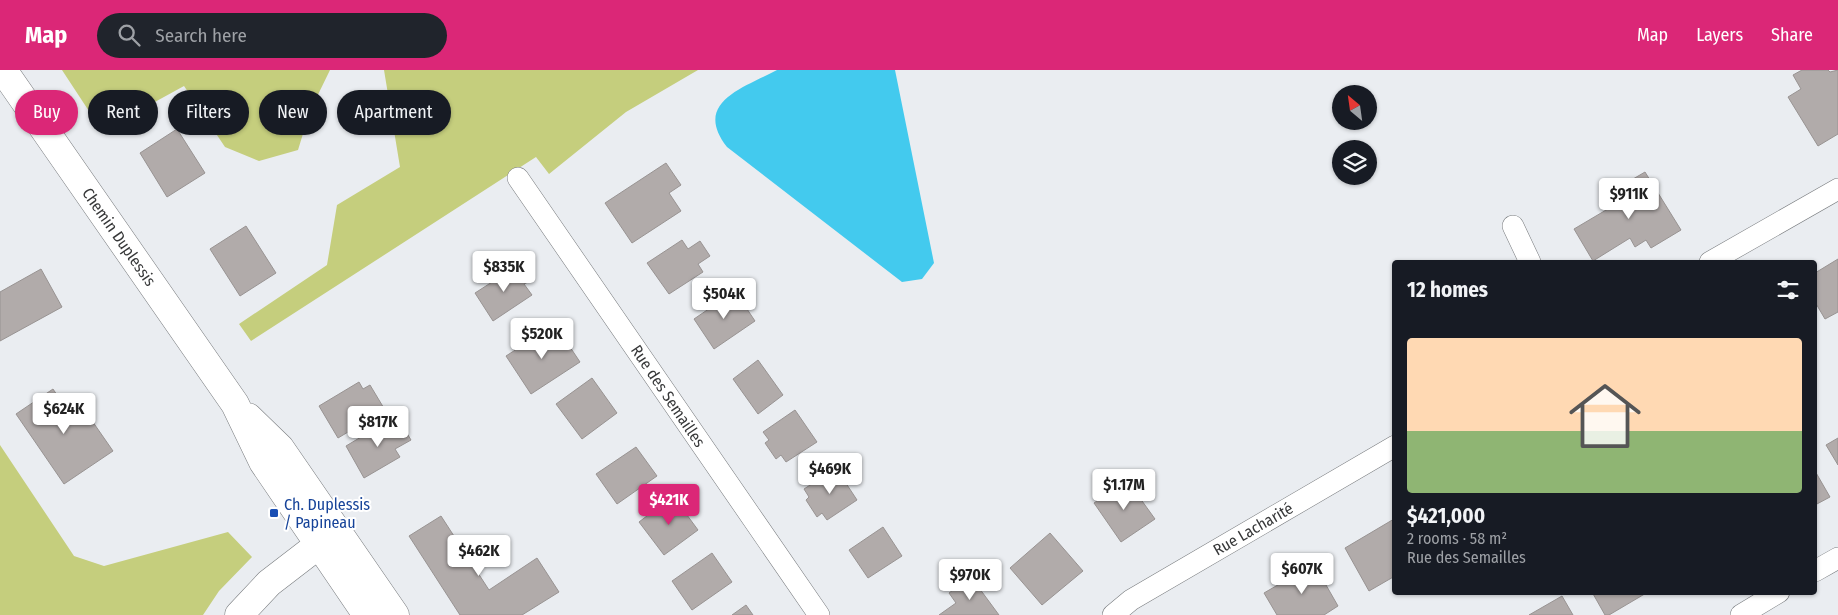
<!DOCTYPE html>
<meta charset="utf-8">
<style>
body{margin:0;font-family:"Fira Sans Condensed",sans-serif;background:#20242c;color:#f1f3f6;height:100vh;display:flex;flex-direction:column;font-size:19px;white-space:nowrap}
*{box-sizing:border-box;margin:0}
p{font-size:16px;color:#9ea1a6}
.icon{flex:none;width:28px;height:28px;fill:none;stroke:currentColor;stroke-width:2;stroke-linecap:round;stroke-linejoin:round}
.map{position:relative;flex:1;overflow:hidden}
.side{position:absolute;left:1392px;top:190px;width:425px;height:335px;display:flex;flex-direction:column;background:#171b24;border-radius:5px;box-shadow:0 1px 4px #0004}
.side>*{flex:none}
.banner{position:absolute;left:15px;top:20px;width:475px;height:45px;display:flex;gap:10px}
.needle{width:32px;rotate:331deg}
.fabs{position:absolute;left:1332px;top:15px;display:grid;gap:10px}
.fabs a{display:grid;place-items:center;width:45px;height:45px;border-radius:50%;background:#171b24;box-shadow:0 1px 4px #0004;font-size:25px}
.price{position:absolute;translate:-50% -42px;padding:0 11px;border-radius:5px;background:#fff;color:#222;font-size:16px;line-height:32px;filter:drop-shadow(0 1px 2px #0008)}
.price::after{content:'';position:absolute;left:50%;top:30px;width:15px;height:11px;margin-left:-8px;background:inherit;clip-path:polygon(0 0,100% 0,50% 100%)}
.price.active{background:#db2777;color:#fff}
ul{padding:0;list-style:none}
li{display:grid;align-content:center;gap:10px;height:265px;padding:0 15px}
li+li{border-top:1px solid #363941}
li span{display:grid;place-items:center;height:155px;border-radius:5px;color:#555}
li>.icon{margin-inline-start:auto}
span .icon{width:90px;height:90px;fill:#fffc;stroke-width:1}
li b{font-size:21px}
h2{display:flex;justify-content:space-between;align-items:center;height:60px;padding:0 15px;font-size:21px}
.pill{padding:0 18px;border-radius:22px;background:#171b24;box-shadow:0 1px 4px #0004;font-size:18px;line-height:45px}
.pill.active{background:#db2777;color:#fff}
header{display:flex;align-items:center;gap:30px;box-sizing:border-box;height:70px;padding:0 25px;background:#db2777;color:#fff}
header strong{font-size:24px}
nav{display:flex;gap:28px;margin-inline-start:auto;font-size:18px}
.search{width:350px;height:45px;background:#20242c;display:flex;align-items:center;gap:12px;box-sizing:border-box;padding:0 18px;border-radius:28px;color:#9ea1a6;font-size:19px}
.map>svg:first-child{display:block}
.green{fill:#c5ce7d}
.water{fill:#43caee}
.building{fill:#b1abaa;stroke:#989392}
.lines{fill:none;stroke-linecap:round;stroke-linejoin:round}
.street-casing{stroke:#787b7e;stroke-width:22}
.secondary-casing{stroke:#787b7e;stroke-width:29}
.street{stroke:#fff;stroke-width:21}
.secondary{stroke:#fff;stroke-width:28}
.transit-dot{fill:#1a4fb4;stroke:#fff;stroke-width:2}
.labels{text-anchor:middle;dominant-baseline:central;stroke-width:4;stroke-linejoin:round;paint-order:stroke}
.street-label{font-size:16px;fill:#373839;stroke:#fff}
.transit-label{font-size:16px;fill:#164399;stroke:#fff;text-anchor:start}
</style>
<header>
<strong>Map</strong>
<div class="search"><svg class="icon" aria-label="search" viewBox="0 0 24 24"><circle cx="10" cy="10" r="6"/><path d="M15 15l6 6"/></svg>Search here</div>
<nav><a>Map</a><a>Layers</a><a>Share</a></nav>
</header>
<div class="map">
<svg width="1838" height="545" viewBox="0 0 1838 545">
<rect width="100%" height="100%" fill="#eaedf1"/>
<path class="green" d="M62,0h268l-20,41 -12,39 -39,11 -34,-14 -41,-61 -82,45z
M384,0h314l-72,42 -77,62 -13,-17 -285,184 -12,-17 88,-59 10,-60 63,-38z
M0,375l74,111 30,10 124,-34 24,25 -33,34 -16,24h-203z"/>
<path class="water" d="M777,0h118l39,193 -12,16 -20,3 -175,-135c-35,-45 17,-59 50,-77z"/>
<path class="building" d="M1802,0h26l2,2 8,-2v64l-20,12 -30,-49 13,-8 -8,-14z
M177,59l28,44 -38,24 -27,-44z
M666,93l15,22 -12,8 12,18 -49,32 -27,-40z
M1645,102l36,58 -30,18 -5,-8 -11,7 -5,-9 -37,23 -19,-32 49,-29 -7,-11z
M246,156l30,47 -36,23 -30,-47z
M682,170l6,9 12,-8 10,15 -12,8 5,8 -34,22 -22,-31z
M1838,189v53l-13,7 -10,-17v-29z
M517,196l11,16 -4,2 8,11 -39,26 -18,-28z
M41,199l21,38 -62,34v-49z
M735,221l20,30 -41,28 -20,-30z
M551,257l11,17 4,-3 14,21 -49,32 -25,-38z
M758,290l25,35 -25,19 -25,-35z
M592,308l25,35 -35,26 -26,-35z
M359,312l4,7 7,-4 15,25 -47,28 -19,-32z
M53,319l14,21 12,-8 34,49 -49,33 -48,-70z
M795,340l22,32 -31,20 -5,-7 -5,4 -11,-16 4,-3 -6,-8z
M399,350l12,20 -16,9 5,8 -36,21 -18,-32 40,-24 2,5z
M1838,368v27l-12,-20z
M636,377l21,29 -40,28 -21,-30z
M836,398l21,32 -30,20 -5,-7 -5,4 -11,-17 3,-3 -5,-8z
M1815,401l15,26 -15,8z
M1127,410l28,39 -34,23 -27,-39z
M673,426l25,34 -34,25 -25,-33z
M441,446l48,74 48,-32 22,34 -37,23h-62l-51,-79z
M1394,449l1,57 -26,15 -24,-43z
M883,457l19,29 -34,22 -19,-28z
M1050,463l33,38 -41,34 -32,-37z
M712,483l20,29 -40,28 -20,-29z
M1314,494l24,42 -14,9h-47l-13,-22z
M971,507l28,38h-60l17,-12 -7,-10z
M1592,522h56l-39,23h-4z
M1562,526l11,19h-44z
M746,535l7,10h-21z"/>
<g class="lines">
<defs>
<path id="street" d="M518,108l301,437
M1513,156l17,36
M1710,192l128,-73
M1815,501l23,-13
M1113,545l18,-15 264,-154
M1741,545l38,-23"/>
<path id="secondary" d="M3,0l232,334 28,58 104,153
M248,347l32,31 115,167
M239,545l30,-32 65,-50"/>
</defs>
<use href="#street" class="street-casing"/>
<use href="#secondary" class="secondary-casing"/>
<use href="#street" class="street"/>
<use href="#secondary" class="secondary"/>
</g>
<rect class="transit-dot" x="269" y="438" width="10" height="10" rx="2.5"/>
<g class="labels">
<g class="street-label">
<text transform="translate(119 167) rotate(55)">Chemin Duplessis</text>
<text transform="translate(668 326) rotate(56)">Rue des Semailles</text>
<text transform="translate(1253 459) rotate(-30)">Rue Lacharité</text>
</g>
<g class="transit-label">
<text x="284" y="434">Ch. Duplessis<tspan x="284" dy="18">/ Papineau</tspan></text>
</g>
</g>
</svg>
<div class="fabs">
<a><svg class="needle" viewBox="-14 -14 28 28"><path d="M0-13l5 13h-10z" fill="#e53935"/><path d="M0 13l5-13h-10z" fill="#9ea1a6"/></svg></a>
<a><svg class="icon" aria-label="layers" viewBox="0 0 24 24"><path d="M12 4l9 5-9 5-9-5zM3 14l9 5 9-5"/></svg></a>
</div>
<b class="price" style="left:1629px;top:150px">$911K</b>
<b class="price" style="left:504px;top:223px">$835K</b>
<b class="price" style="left:724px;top:250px">$504K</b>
<b class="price" style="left:542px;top:290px">$520K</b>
<b class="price" style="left:64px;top:365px">$624K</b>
<b class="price" style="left:378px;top:378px">$817K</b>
<b class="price" style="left:830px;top:425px">$469K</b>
<b class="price" style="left:1124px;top:441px">$1.17M</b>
<b class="price active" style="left:669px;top:456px">$421K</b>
<b class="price" style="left:479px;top:507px">$462K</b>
<b class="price" style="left:1302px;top:525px">$607K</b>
<b class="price" style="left:970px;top:531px">$970K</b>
<div class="banner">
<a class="pill active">Buy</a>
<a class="pill">Rent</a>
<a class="pill">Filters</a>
<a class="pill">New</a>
<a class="pill">Apartment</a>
</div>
<section class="side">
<h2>12 homes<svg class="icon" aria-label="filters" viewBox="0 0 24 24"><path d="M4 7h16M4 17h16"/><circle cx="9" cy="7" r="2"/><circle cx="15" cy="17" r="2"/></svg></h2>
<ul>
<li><span style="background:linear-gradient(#ffd9b3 60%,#8fb573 0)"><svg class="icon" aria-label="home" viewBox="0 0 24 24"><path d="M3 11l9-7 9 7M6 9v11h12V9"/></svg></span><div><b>$421,000</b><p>2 rooms · 58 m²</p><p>Rue des Semailles</p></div></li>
</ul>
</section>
</div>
